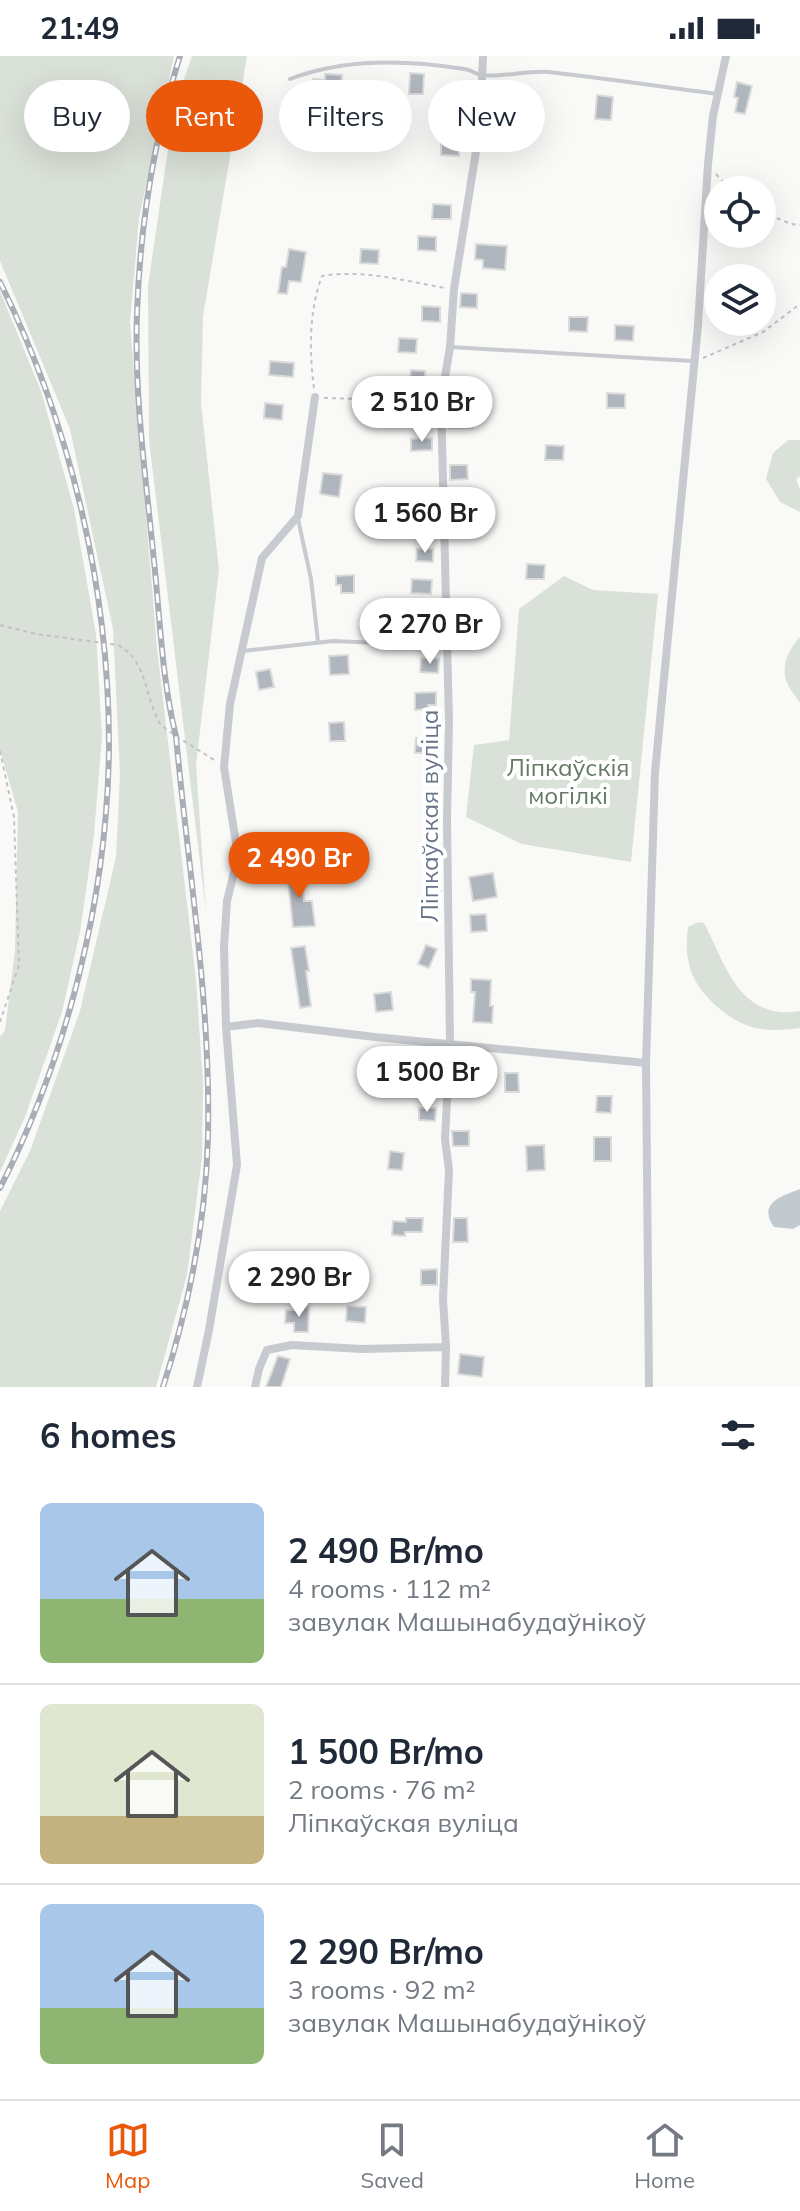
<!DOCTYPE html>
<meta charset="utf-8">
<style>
body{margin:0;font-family:Mulish,sans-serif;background:#f6f6f7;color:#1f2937;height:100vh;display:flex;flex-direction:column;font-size:30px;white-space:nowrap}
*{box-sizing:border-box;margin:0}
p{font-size:26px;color:#747a83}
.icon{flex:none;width:44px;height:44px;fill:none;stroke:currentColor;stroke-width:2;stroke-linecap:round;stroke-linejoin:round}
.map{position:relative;height:1331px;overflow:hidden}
.panel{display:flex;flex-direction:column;background:#fff;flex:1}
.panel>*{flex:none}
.top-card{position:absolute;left:24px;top:24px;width:752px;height:72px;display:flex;gap:16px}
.buttons{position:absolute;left:704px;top:120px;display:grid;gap:16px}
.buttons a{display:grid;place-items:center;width:72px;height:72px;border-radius:50%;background:#fff;box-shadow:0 8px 32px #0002;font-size:40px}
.price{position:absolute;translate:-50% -68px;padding:0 18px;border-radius:28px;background:#fff;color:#222;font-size:26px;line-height:52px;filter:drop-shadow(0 2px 4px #0008)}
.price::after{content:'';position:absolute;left:50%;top:48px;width:24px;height:18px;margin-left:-12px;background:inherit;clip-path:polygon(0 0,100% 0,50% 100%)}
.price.active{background:#ea580c;color:#fff}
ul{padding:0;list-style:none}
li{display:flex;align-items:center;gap:24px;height:200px;padding:0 40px}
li+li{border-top:2px solid #e0e1e3}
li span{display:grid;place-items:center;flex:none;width:224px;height:160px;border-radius:12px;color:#555}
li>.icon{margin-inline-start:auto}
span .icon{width:96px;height:96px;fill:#fffc;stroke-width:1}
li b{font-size:34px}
h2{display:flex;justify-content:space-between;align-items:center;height:96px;padding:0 40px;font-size:34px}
.tag{padding:0 28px;border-radius:36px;background:#fff;box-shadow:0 8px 32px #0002;font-size:28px;line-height:72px}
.tag.active{background:#ea580c;color:#fff}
.status{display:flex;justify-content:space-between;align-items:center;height:56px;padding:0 40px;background:#fff;direction:ltr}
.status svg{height:22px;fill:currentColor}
.dock{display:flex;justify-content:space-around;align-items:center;height:112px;border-top:2px solid #e0e1e3;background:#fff;font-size:22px;color:#747a83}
.dock a{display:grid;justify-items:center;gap:4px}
.dock .active{color:#ea580c}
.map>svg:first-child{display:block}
.green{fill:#dae1d8}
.water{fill:#c2cad0}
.building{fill:#b0b6be;stroke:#dbdbd9;stroke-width:2}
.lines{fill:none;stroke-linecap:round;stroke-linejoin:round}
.path{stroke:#c1c2c5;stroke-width:2;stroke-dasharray:4 4;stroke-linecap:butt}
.service{stroke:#c7cace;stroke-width:4}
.minor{stroke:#c7cace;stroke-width:8}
.rail-casing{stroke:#a9adb5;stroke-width:6}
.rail{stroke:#fff;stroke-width:3;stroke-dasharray:9;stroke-linecap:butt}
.labels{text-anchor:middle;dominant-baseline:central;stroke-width:8;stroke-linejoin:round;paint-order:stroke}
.park-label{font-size:24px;fill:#647a63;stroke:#fff}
.street-label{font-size:24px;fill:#687489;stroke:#fff}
</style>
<div class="status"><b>21:49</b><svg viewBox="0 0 49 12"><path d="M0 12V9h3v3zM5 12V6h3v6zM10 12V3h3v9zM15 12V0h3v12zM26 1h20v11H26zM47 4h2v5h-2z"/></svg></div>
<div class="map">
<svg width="800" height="1331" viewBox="0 0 800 1331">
<rect width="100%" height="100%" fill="#f9f9f7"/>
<path class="green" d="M0,0h174l-35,162 -9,105 27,325 39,332 7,103 -1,74 -15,118 -31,112h-156v-176l30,-60 50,-140 36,-154 4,-83 -7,-145 -43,-200 -70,-168z
M192,0h55l-44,260 -2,87 18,167 -23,195 10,147 -57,-472 -1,-154 26,-178z
M0,235l41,100 33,118 22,125 6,102 -8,99 -14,97 -18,80 -37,105 -25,55v-135l5,-7 10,-80 3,-138 -18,-62z
M788,384h12v36l-4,3 4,11v22l-20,-10 -14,-23 7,-26z
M564,520l29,14 65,4 -27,268 -109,-18 -56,-27 8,-72 35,-5 10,-131z
M800,581v66c-4,-7 -12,-15 -14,-23 -5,-15 4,-33 14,-43z
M698,866l6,1c22,42 35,98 96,88v17c-14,2 -30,3 -44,0 -25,-5 -57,-33 -65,-57 -5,-15 -5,-29 -3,-44z"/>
<path class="water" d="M800,1133v36l-7,4 -19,-2c-17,-24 8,-31 26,-38z"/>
<path class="building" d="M410,17l14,1 -1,20h-14z
M325,18l17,1 -1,19h-28v-15l12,1z
M737,26l15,4 -7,28 -10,-2 3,-14 -4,-1z
M455,38l14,2 -2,18 -14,-2z
M597,39l16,2 -2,23 -16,-1z
M441,85l18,1v14l-18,-1z
M433,148l18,1v14h-19z
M418,180l18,1v14l-18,-1z
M476,188l31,2 -2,24 -22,-2v-8l-8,-1z
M289,193l17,3 -5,30 -12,-1 -2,13 -9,-1 4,-26h4z
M361,193l18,1 -1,14 -18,-1z
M461,237l16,1v14l-17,-1z
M422,250l18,1v15l-18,-1z
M569,261h19l-1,15 -18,-1z
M615,269l19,1 -1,15 -18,-1z
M399,282l18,1 -1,14 -18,-1z
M270,305l24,2 -1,14 -24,-2z
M411,314l14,1 -1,18 -15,-1z
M607,337l18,1v14h-18z
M265,347l18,2 -1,15 -18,-2z
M449,362h23v10h-23z
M432,382v12l-21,1v-12z
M546,389l18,1 -1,14h-18z
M450,409h17l1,14 -18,1z
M323,417l19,2 -3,22 -19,-3z
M417,448h16v14h-15z
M417,493h16v13l-17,-1z
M527,508l18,1 -1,14h-18z
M354,519v18h-13v-8h-5v-9z
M412,523l20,1 -1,14 -20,-1z
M348,599l1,19 -19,1 -1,-19z
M421,602l18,1 -1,14 -18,-1z
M270,613l4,18 -15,3 -3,-18z
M436,636v13h-8l1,4 -14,1v-17z
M344,666l1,19h-15l-1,-18z
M416,682l18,1 -1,14h-18z
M302,812l2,33h8l3,25 -22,1 -6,-58z
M493,817l4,24 -24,4 -4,-24z
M430,832l11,1v17l-13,3z
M486,858l1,17 -16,1 -1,-17z
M426,889l11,4 -8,19 -11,-4z
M305,890l4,25h-3l5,35 -11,2 -9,-60z
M471,923l20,1 -1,26h3l-1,17 -19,-1 2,-30h-4z
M391,936l2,18 -17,2 -2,-18z
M420,1012l17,2 -2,16 -18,-2z
M505,1017h13l1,19h-14z
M597,1040h15l-1,17 -15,-1z
M419,1052h17l-1,13 -16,-1z
M452,1075h17v15h-16z
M594,1081h17v24h-17z
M544,1089l1,25 -18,1 -1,-25z
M390,1095l14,2 -2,17 -14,-1z
M406,1162h17l-1,14h-17v4l-13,-1 1,-14 13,1z
M454,1162h13l1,24h-15z
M437,1213v16h-16v-15z
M347,1250l19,1 -1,16 -19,-2z
M295,1251h14l-1,25h-14v-9h-9l1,-13h9z
M460,1298l24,3 -2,20 -24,-3z
M278,1300l12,3 -9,28h-15z"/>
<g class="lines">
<path class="path" d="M716,118l14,16
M762,156l29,12 9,1
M703,302l60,-26 37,-28
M314,332c-5,-36 -5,-78 8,-112 40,-7 84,5 123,12
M324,342l106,3
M0,569l36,9 82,11c29,15 27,52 41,77 5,9 46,31 58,40
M0,695l14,66 5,148 -19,57"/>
<path class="service" d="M290,23c55,-21 116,-19 174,-10 6,0 11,5 17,6 19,3 47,-5 67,-3 57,6 113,15 170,22
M450,291l242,14
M298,463l13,60 7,63
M243,595l90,-10 114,5"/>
<path class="minor" d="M226,971l32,-4 117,14 271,26
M197,1331l12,-57 28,-165 -11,-138 -2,-80 3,-46 11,-45 -14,-89 6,-63 32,-146 36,-42 17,-119
M255,1331l4,-18 8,-19 25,-5 70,4 84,-2
M445,1331l1,-40 -3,-48 6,-129 -4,-31 5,-96 -3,-223 2,-99 -8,-320 9,-54 4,-58 26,-163 3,-70
M649,1331l-3,-324 9,-291 43,-447 10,-161 5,-48 13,-60"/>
<defs>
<path id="rail" d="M0,226c70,142 109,304 109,463 -1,149 -41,310 -109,443
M163,1331c26,-81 43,-166 45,-251 3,-134 -20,-267 -32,-400 -14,-55 -16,-118 -22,-175 -8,-82 -20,-165 -17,-248 3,-86 17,-175 43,-257"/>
</defs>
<use href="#rail" class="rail-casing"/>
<use href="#rail" class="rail"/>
</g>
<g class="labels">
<g class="park-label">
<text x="568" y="711">Ліпкаўскія<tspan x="568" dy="28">могілкі</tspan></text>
</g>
<g class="street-label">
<text transform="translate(429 760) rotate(-90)">Ліпкаўская вуліца</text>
</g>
</g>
</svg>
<div class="buttons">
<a><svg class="icon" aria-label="locate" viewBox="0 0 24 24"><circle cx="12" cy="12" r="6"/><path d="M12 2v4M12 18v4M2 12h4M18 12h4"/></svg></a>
<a><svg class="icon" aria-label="layers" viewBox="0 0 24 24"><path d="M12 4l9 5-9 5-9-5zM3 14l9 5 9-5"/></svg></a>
</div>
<b class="price" style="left:422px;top:388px">2 510 Br</b>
<b class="price" style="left:425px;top:499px">1 560 Br</b>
<b class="price" style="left:430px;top:610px">2 270 Br</b>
<b class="price active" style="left:299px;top:844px">2 490 Br</b>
<b class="price" style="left:427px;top:1058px">1 500 Br</b>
<b class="price" style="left:299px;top:1263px">2 290 Br</b>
<div class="top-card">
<a class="tag">Buy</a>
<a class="tag active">Rent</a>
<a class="tag">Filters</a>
<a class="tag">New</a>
</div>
</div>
<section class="panel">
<h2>6 homes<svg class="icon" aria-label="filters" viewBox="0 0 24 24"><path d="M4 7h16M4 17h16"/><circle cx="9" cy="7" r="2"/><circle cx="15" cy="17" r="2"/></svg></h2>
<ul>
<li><span style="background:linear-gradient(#a9c7e8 60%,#8fb573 0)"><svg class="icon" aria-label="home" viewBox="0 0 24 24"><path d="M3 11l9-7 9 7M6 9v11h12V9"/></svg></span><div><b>2 490 Br/mo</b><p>4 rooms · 112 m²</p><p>завулак Машынабудаўнікоў</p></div></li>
<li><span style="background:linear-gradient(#dfe7d0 70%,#c2b280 0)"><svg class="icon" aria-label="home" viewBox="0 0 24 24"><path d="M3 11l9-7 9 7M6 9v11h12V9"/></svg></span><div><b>1 500 Br/mo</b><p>2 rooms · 76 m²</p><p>Ліпкаўская вуліца</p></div></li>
<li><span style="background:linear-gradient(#a9c7e8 65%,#8fb573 0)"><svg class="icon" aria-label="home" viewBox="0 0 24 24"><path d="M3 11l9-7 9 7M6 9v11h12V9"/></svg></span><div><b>2 290 Br/mo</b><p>3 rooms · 92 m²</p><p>завулак Машынабудаўнікоў</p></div></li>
</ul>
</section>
<nav class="dock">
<a class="active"><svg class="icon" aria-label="map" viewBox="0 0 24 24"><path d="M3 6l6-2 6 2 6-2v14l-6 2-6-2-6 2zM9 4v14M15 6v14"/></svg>Map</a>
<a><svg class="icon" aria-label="saved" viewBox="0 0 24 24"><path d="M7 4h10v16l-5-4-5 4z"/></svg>Saved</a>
<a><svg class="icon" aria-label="home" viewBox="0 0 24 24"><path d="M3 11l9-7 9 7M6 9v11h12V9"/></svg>Home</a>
</nav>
